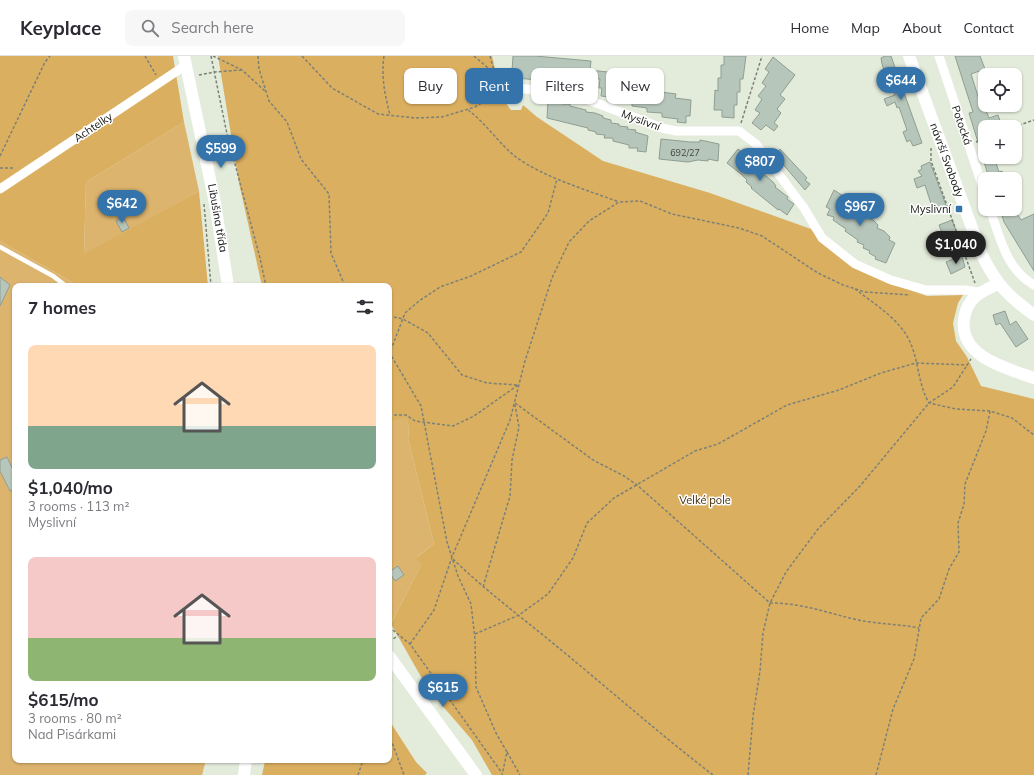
<!DOCTYPE html>
<meta charset="utf-8">
<style>
body{margin:0;font-family:Mulish,sans-serif;background:#f7f7f7;color:#2b2b33;height:100vh;display:flex;flex-direction:column;font-size:15px;white-space:nowrap}
*{box-sizing:border-box;margin:0}
p{font-size:13px;color:#7c7c81}
.icon{flex:none;width:22px;height:22px;fill:none;stroke:currentColor;stroke-width:2;stroke-linecap:round;stroke-linejoin:round}
.map{position:relative;flex:1;overflow:hidden}
.side{position:absolute;left:12px;top:227px;width:380px;height:480px;display:flex;flex-direction:column;background:#fff;border-radius:8px;box-shadow:0 1px 3px #0004}
.side>*{flex:none}
.hud{position:absolute;left:404px;top:12px;width:380px;height:36px;display:flex;gap:8px}
.tools{position:absolute;left:978px;top:12px;display:grid;gap:8px}
.tools a{display:grid;place-items:center;width:44px;height:44px;border-radius:8px;background:#fff;box-shadow:0 1px 3px #0004;font-size:20px}
.price{position:absolute;translate:-50% -34px;padding:0 9px;border-radius:14px;background:#3474ab;color:#fff;font-size:13px;line-height:26px;filter:drop-shadow(0 1px 2px #0008)}
.price::after{content:'';position:absolute;left:50%;top:24px;width:12px;height:9px;margin-left:-6px;background:inherit;clip-path:polygon(0 0,100% 0,50% 100%)}
.price.active{background:#222;color:#fff}
ul{padding:0;list-style:none}
li{display:grid;align-content:center;gap:8px;height:212px;padding:0 16px}
li span{display:grid;place-items:center;height:124px;border-radius:8px;color:#555}
li>.icon{margin-inline-start:auto}
span .icon{width:72px;height:72px;fill:#fffc;stroke-width:1}
li b{font-size:17px}
h2{display:flex;justify-content:space-between;align-items:center;height:48px;padding:0 16px;font-size:17px}
.tag{padding:0 14px;border-radius:8px;background:#fff;box-shadow:0 1px 3px #0004;font-size:14px;line-height:36px}
.tag.active{background:#3474ab;color:#fff}
header{display:flex;align-items:center;gap:24px;box-sizing:border-box;height:56px;padding:0 20px;background:#fff;border-bottom:1px solid #e1e1e2}
header strong{font-size:19px}
nav{display:flex;gap:22px;margin-inline-start:auto;font-size:14px}
.search{width:280px;height:36px;background:#f7f7f7;display:flex;align-items:center;gap:10px;box-sizing:border-box;padding:0 14px;border-radius:8px;color:#7c7c81;font-size:15px}
.map>svg:first-child{display:block}
.green{fill:#ddb46e}
.forest{fill:#dbaf60}
.building{fill:#b7c6ba;stroke:#8f9e92}
.lines{fill:none;stroke-linecap:round;stroke-linejoin:round}
.path{stroke:#7c8176;stroke-width:1.5;stroke-dasharray:3 2;stroke-linecap:butt}
.service{stroke:#fff;stroke-width:4.5}
.minor{stroke:#fff;stroke-width:9}
.tertiary{stroke:#fff;stroke-width:12}
.poi-dot{fill:#3474ab;stroke:#fff;stroke-width:1.5}
.labels{text-anchor:middle;dominant-baseline:central;stroke-width:3;stroke-linejoin:round;paint-order:stroke}
.number-label{font-size:9px;fill:#3e433c}
.street-label{font-size:11px;fill:#151712;stroke:#fff}
.poi-label{font-size:11px;fill:#151712;stroke:#fff;text-anchor:end}
.park-label{font-size:11px;fill:#3c2a06;stroke:#fff}
</style>
<header>
<strong>Keyplace</strong>
<div class="search"><svg class="icon" aria-label="search" viewBox="0 0 24 24"><circle cx="10" cy="10" r="6"/><path d="M15 15l6 6"/></svg>Search here</div>
<nav><a>Home</a><a>Map</a><a>About</a><a>Contact</a></nav>
</header>
<div class="map">
<svg width="1034" height="719" viewBox="0 0 1034 719">
<rect width="100%" height="100%" fill="#e3ebdb"/>
<path class="green" d="M184,66l15,69 -115,64 2,-73z
M0,185l72,41 3,4h-60v474h191l-4,15h-202z
M406,360l3,12 -1,10 26,106 -17,13 4,8 -30,59 -2,-2v-200z"/>
<path class="forest" d="M0,0h173l11,66 -98,60 -2,72 115,-63 9,95h-133l-3,-4 -72,-41z
M218,0h274l10,42 9,12h10l2,-5 14,12 66,44 107,32 101,36 11,14 64,39 41,14 36,-1 -5,8 -5,20 3,18 11,16 14,29 53,13v376h-542l-20,-35 -44,-51 -37,-65 30,-59 -5,-7 18,-14 -26,-106 1,-10 -3,-11 -17,5v-136h-127l-23,-103z
M389,664l27,42 11,11 -2,2h-163l3,-14 4,-1h120z"/>
<path class="building" d="M513,0h22l56,5 -1,9 26,3 -1,3 16,2 -1,4 16,1v4l15,2v3l15,2 -1,4 16,2 -1,16h-4v7l-9,-1 1,-3 -16,-2v-4l-15,-1v-4l-15,-2v-3l-16,-2 1,-3 -16,-2 1,-8h-3l1,-9 -15,-2v7l-70,-6 1,-7h-4z
M724,0h22l-3,23h-3v13h-3v13h-3v13l-12,-1v-7h-8l1,-20 3,1v-13h3v-13h3z
M885,0h6l9,26 9,-3 3,8 -9,3 19,53 -9,3 -3,-6 -3,2 -4,-10 4,-2 -8,-23 -2,1 -2,-6 -8,4 -3,-7 11,-4 -5,-18 -3,-5 -2,1 -3,-9 -1,-6z
M955,0h25l5,13 -14,5 11,35 3,-1 4,10 9,-3 4,12h-17v30h9l5,15 3,-1 4,8h-20l-1,-3 3,-1 -19,-62 4,-1z
M773,1l22,18 -15,20 5,4 -8,10 4,4 -7,10 4,3 -4,5 -8,-6 -5,5 -9,-7 8,-10 -5,-3 7,-11 -4,-3 8,-10 -4,-3 7,-11 -4,-3z
M548,45l14,1v2h8v2l16,4v2l9,1 8,3v2l8,2v3l8,1v2l9,1 -1,2 9,1 -1,2 13,4 -2,16 -9,-1 1,-3h-9v-3l-16,-4v-3h-9l1,-3 -9,-1v-2l-8,-2v-2l-41,-10z
M661,83l29,3h10v-2l19,4 -1,17 -10,-2v2l-10,-1 -10,2 -29,-3z
M738,93l14,11 8,11 13,11 3,4 -1,1 13,10 -1,2 7,5 -7,11 -8,-6 -1,1 -27,-22 1,-1 -6,-5 1,-2 -6,-6 -14,-11z
M780,93l27,29 -2,2 5,4 -5,6 -30,-35z
M930,106l17,46 -13,5 -9,-28 -8,3 -3,-9 8,-3 -4,-5 4,-2 -1,-3z
M834,134l20,13 5,5v3l7,3 -1,3 8,3 5,5 -1,3 7,3 6,6 -1,3 6,3 -9,20 -11,-4 1,-2 -7,-4 1,-2 -7,-3 1,-3 -7,-3 1,-2 -13,-9 1,-2 -13,-9 1,-3 -7,-2 3,-6 -4,-2z
M1000,153h14l7,11 13,-6v57l-30,-49z
M123,161l6,11 -7,4 -6,-11z
M952,164l8,21 -13,5 -8,-21z
M962,200l3,11 -14,7 -5,-12z
M0,221l10,8 -10,21z
M1005,255l5,14 6,-4 12,18 -12,8 -16,-24 -4,2 -3,-10z
M7,401l8,17v15l-5,2 -10,-20v-11z
M398,510l6,9 -9,6 -6,-9z"/>
<g class="lines">
<path class="path" d="M145,0l11,19
M211,0l16,78 33,124 6,28
M213,0l29,14 24,22
M258,0l1,13 10,32 18,21 14,37 28,35 2,59 14,33
M302,0l30,32 46,26 37,4 27,-1 33,-10 23,-14
M384,0c-3,20 1,40 6,59
M474,0l20,17
M490,0l7,25
M199,19l16,-3 26,-2
M468,54c18,13 31,34 48,47 27,20 71,33 103,45
M741,67l21,-67
M1014,71l20,-7
M976,86l9,-4
M931,92v13l44,122
M0,100l45,-94 5,-6
M0,112h15
M204,148l7,82
M855,233c19,15 45,30 55,53 9,20 8,42 19,61l27,6 34,2 22,7 22,17
M389,260l14,3 25,14 34,42 25,8 31,2
M389,296l32,54 26,136 11,34 13,28 4,35 1,48 20,46 11,19 -5,23
M389,299l16,-42 14,-12 21,-14 31,-11 50,-24 27,-39 9,-34
M515,347l78,57 31,16 13,9 133,118c33,0 57,10 88,17 20,4 41,4 61,8
M389,359h17l9,6 38,5 21,-10 44,-31
M453,503c34,33 71,60 107,90 51,42 101,86 153,126
M483,531l27,-91 2,-36 7,-33 -4,-22
M389,571l21,17 92,129
M475,578l44,-19 29,-21 25,-36 14,-35 27,-25 81,-47 23,-7 69,-39 52,-15 42,-17 35,-10 52,2
M389,585l9,-5
M410,588l24,-34 18,-53 58,-137 15,-59 27,-83 17,-36 20,-21 30,-19 21,-1 32,13 67,14 23,8 56,37 25,12 22,7 45,3
M389,678l15,41
M507,696l13,23
M358,719l5,-15
M748,719l5,-59 7,-45 3,-38 7,-30 16,-31 32,-43 42,-43 69,-83 24,-16 18,-28
M876,719l17,-66 21,-50 7,-41 18,-19 10,-30 10,-17 -1,-29 6,-19 1,-20 21,-53 4,-20"/>
<path class="service" d="M0,191l53,29 13,10"/>
<path class="minor" d="M939,0l46,138
M504,31l66,6 92,35 14,3h63l17,13 48,64 18,30 33,26 36,16 35,10h39l14,2
M0,133l186,-124
M990,153c10,29 16,60 44,76"/>
<path class="tertiary" d="M184,0l31,147 13,83
M909,0l73,199c14,29 26,41 52,60
M998,228c-18,8 -31,14 -34,35 -5,38 42,49 70,59
M389,600l87,119
M244,719l2,-15"/>
</g>
<rect class="poi-dot" x="955" y="149" width="8" height="8" rx="2"/>
<g class="labels">
<g class="number-label">
<text x="685" y="96">692/27</text>
</g>
<g class="street-label">
<text transform="translate(641 64) rotate(20)">Myslivní</text>
<text transform="translate(962 69) rotate(71)">Potocká</text>
<text transform="translate(93 71) rotate(-34)">Achtelky</text>
<text transform="translate(947 104) rotate(70)">návrší Svobody</text>
<text transform="translate(218 162) rotate(80)">Libušina třída</text>
</g>
<g class="poi-label">
<text x="951" y="153">Myslivní</text>
</g>
<g class="park-label">
<text x="705" y="444">Velké pole</text>
</g>
</g>
</svg>
<div class="tools">
<a><svg class="icon" aria-label="locate" viewBox="0 0 24 24"><circle cx="12" cy="12" r="6"/><path d="M12 2v4M12 18v4M2 12h4M18 12h4"/></svg></a>
<a>+</a>
<a>−</a>
</div>
<b class="price" style="left:901px;top:45px">$644</b>
<b class="price" style="left:221px;top:113px">$599</b>
<b class="price" style="left:760px;top:126px">$807</b>
<b class="price" style="left:122px;top:168px">$642</b>
<b class="price" style="left:860px;top:171px">$967</b>
<b class="price active" style="left:956px;top:209px">$1,040</b>
<b class="price" style="left:443px;top:652px">$615</b>
<div class="hud">
<a class="tag">Buy</a>
<a class="tag active">Rent</a>
<a class="tag">Filters</a>
<a class="tag">New</a>
</div>
<section class="side">
<h2>7 homes<svg class="icon" aria-label="filters" viewBox="0 0 24 24"><path d="M4 7h16M4 17h16"/><circle cx="9" cy="7" r="2"/><circle cx="15" cy="17" r="2"/></svg></h2>
<ul>
<li><span style="background:linear-gradient(#ffd9b3 65%,#7fa58c 0)"><svg class="icon" aria-label="home" viewBox="0 0 24 24"><path d="M3 11l9-7 9 7M6 9v11h12V9"/></svg></span><div><b>$1,040/mo</b><p>3 rooms · 113 m²</p><p>Myslivní</p></div></li>
<li><span style="background:linear-gradient(#f6c9c9 65%,#8fb573 0)"><svg class="icon" aria-label="home" viewBox="0 0 24 24"><path d="M3 11l9-7 9 7M6 9v11h12V9"/></svg></span><div><b>$615/mo</b><p>3 rooms · 80 m²</p><p>Nad Pisárkami</p></div></li>
</ul>
</section>
</div>
